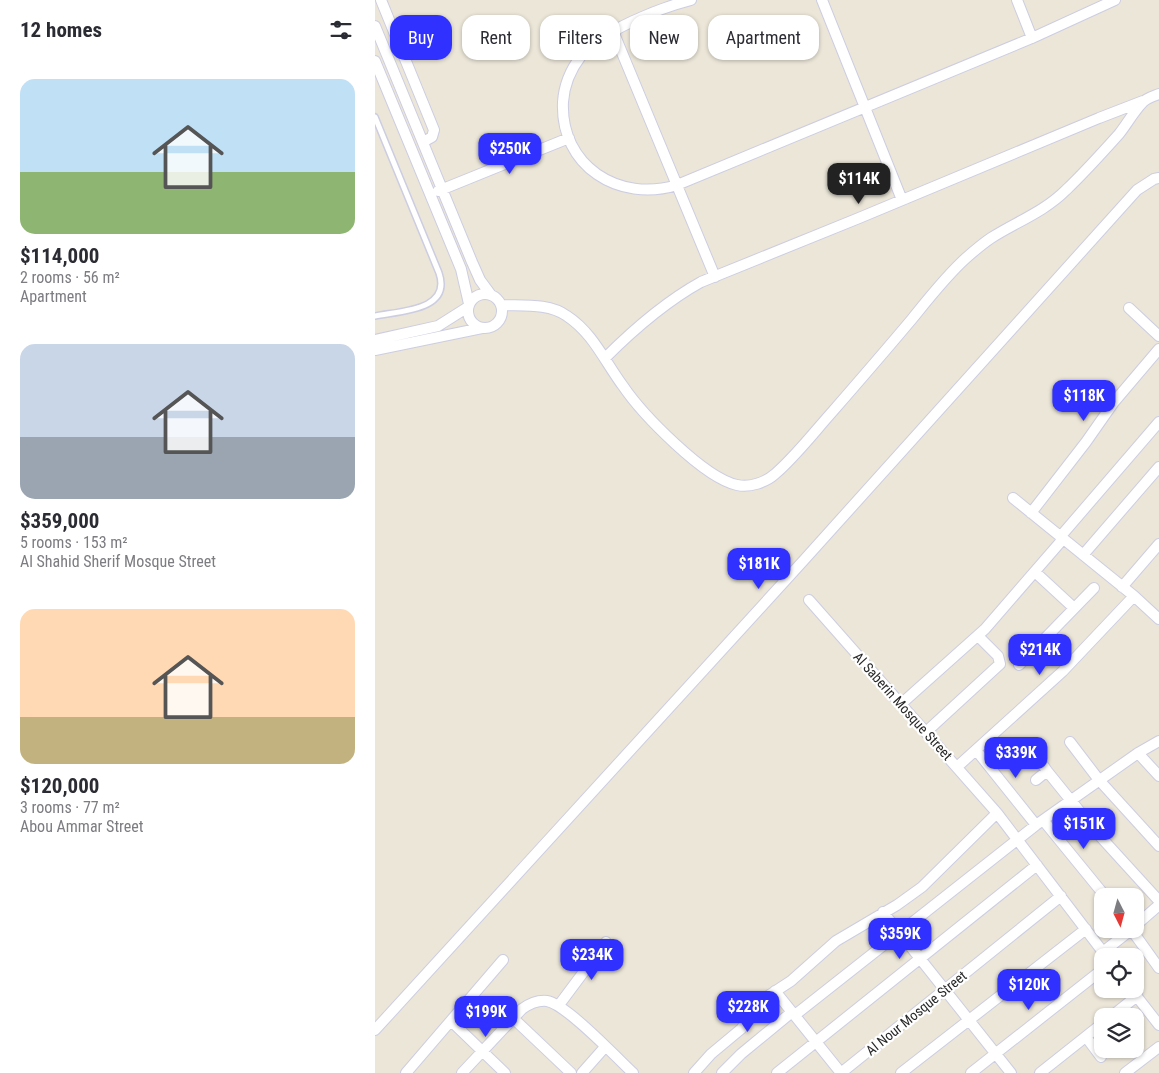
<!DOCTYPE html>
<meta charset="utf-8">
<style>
body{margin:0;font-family:"Roboto Condensed",sans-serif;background:#f7f7f7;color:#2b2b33;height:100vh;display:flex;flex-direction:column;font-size:19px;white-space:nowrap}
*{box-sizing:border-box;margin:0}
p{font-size:16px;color:#7c7c81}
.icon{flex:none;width:28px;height:28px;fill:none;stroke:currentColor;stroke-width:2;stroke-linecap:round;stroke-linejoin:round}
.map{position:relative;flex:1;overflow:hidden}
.sheet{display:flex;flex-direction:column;background:#fff;width:375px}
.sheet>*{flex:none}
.top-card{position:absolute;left:15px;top:15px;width:475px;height:45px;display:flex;gap:10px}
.needle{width:32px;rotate:174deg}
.controls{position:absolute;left:719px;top:888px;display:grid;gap:10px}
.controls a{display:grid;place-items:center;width:50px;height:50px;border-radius:10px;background:#fff;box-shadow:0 1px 4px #0004;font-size:25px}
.price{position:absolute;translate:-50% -42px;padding:0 11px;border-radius:10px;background:#3031ff;color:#fff;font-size:16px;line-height:32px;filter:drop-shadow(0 1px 2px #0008)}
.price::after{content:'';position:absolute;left:50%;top:30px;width:15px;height:11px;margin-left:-8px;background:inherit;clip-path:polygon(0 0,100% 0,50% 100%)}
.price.current{background:#222;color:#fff}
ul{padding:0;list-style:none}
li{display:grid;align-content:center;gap:10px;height:265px;padding:0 20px}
li span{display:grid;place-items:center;height:155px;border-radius:15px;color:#555}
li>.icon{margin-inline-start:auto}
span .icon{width:90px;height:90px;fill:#fffc;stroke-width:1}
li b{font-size:21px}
h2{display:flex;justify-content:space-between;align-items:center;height:60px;padding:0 20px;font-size:21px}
.pill{padding:0 18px;border-radius:15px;background:#fff;box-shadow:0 1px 4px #0004;font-size:18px;line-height:45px}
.pill.current{background:#3031ff;color:#fff}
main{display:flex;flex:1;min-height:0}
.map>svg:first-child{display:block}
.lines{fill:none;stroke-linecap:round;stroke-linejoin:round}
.lane-casing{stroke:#cdcde2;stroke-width:8}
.street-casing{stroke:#cdcde2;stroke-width:12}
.lane{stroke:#fff;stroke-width:5}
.street{stroke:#fff;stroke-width:10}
.labels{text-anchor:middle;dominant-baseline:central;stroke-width:4.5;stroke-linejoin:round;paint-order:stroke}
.street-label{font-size:14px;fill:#272727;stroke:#fff}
</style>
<main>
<section class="sheet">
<h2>12 homes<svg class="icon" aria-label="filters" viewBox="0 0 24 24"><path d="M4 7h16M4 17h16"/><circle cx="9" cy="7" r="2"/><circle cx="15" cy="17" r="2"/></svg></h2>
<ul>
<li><span style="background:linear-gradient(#bfe0f5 60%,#8fb573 0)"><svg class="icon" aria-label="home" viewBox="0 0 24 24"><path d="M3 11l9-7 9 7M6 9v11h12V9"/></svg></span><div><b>$114,000</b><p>2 rooms · 56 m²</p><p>Apartment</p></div></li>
<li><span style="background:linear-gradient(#c9d6e8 60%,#9aa5b1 0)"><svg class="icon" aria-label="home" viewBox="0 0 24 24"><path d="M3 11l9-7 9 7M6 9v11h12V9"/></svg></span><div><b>$359,000</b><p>5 rooms · 153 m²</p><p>Al Shahid Sherif Mosque Street</p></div></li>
<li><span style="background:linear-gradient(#ffd9b3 70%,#c2b280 0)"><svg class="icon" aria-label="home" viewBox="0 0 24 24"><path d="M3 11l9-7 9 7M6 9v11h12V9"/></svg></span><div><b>$120,000</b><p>3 rooms · 77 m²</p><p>Abou Ammar Street</p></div></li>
</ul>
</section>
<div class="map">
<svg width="784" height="1073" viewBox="0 0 784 1073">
<rect width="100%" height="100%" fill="#ebe6d8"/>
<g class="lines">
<defs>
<path id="lane" d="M0,117l64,156c13,38 -40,38 -64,43"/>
<path id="street" d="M6,0l53,130 -2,7 -9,5
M316,0c-31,8 -90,31 -110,56 -10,13 -17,30 -18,46 -3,64 56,101 114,83l355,-147 83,-38
M447,0l80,200
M642,0l15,38
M0,26l97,236 8,18 11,15
M238,31l102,246
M0,61l86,208 8,35
M63,191l131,-53
M93 311a17 17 0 1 1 34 0a17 17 0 1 1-34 0Z
M126,305c22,1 48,-2 66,11 26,17 38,46 56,70 19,28 81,92 114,99 13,3 29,-3 38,-11 20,-17 40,-43 58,-63 27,-31 53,-61 79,-92 17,-21 34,-43 54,-61 8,-7 16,-14 25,-20 25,-16 53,-26 75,-48 19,-18 36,-37 53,-56 8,-10 15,-23 24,-32 4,-4 11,-6 16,-8
M754,308l30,28
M0,340l63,-14 30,-19
M0,350l107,-22
M230,358c29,-29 60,-56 96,-76l158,-64 240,-100 44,-17
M638,498l121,98 25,23
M656,513l55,-71 28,-40 45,-53
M685,537l99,-115
M708,555l76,-88
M660,572l39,36
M747,587l37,-43
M434,600l188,213 109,143
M644,665l75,-77
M526,704l84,-75 78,-90
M551,732l74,-68 -2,-8 -20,-20
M695,742l29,38 60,66
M601,750l60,75
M658,750l14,21 51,63 61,67
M763,753l21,23
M582,767l106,-96 71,-75
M661,780l11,-9
M668,820l62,76
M508,912l128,161
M760,926l24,-21
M756,929l28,39
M728,952l29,-23
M756,989l28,36
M400,991l66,82
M184,1005l47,-63
M420,1015l241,-190 102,-72 21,-12
M737,1016l25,-20
M138,1018l58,55
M76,1021l54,52
M0,1030l429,-470 333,-370 17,-11 5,-1
M711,1037l15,20
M31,1073l97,-113
M87,1073l60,-64c7,-5 16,-9 25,-8 19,3 70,57 86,72
M207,1073l23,-26
M319,1073l17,-19 30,-25 27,-33 23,-15 45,-40 61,-36 25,-18 75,-74
M347,1073l19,-19 51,-42
M402,1073l260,-208
M466,1073l220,-177
M526,1073l185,-144
M596,1073l132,-104
M665,1073l63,-50
M750,1073l34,-26"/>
</defs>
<use href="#lane" class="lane-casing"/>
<use href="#street" class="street-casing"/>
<use href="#lane" class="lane"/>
<use href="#street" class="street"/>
</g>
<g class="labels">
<g class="street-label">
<text transform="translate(528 706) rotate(48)">Al Saberin Mosque Street</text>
<text transform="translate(541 1013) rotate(-39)">Al Nour Mosque Street</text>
</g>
</g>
</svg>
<div class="controls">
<a><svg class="needle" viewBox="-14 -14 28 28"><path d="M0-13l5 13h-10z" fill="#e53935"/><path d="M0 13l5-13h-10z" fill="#7c7c81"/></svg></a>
<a><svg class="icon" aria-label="locate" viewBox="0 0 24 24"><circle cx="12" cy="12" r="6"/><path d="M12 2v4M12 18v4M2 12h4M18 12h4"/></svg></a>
<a><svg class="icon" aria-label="layers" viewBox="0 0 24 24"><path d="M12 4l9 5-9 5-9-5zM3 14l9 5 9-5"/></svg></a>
</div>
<b class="price" style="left:135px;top:175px">$250K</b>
<b class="price current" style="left:484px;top:205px">$114K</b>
<b class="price" style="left:709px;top:422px">$118K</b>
<b class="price" style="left:384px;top:590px">$181K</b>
<b class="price" style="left:665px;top:676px">$214K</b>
<b class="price" style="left:641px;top:779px">$339K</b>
<b class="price" style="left:709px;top:850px">$151K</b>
<b class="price" style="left:525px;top:960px">$359K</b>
<b class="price" style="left:217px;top:981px">$234K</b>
<b class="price" style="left:654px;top:1011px">$120K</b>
<b class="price" style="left:373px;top:1033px">$228K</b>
<b class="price" style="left:111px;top:1038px">$199K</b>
<div class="top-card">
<a class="pill current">Buy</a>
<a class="pill">Rent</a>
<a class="pill">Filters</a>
<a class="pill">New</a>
<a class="pill">Apartment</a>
</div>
</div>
</main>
